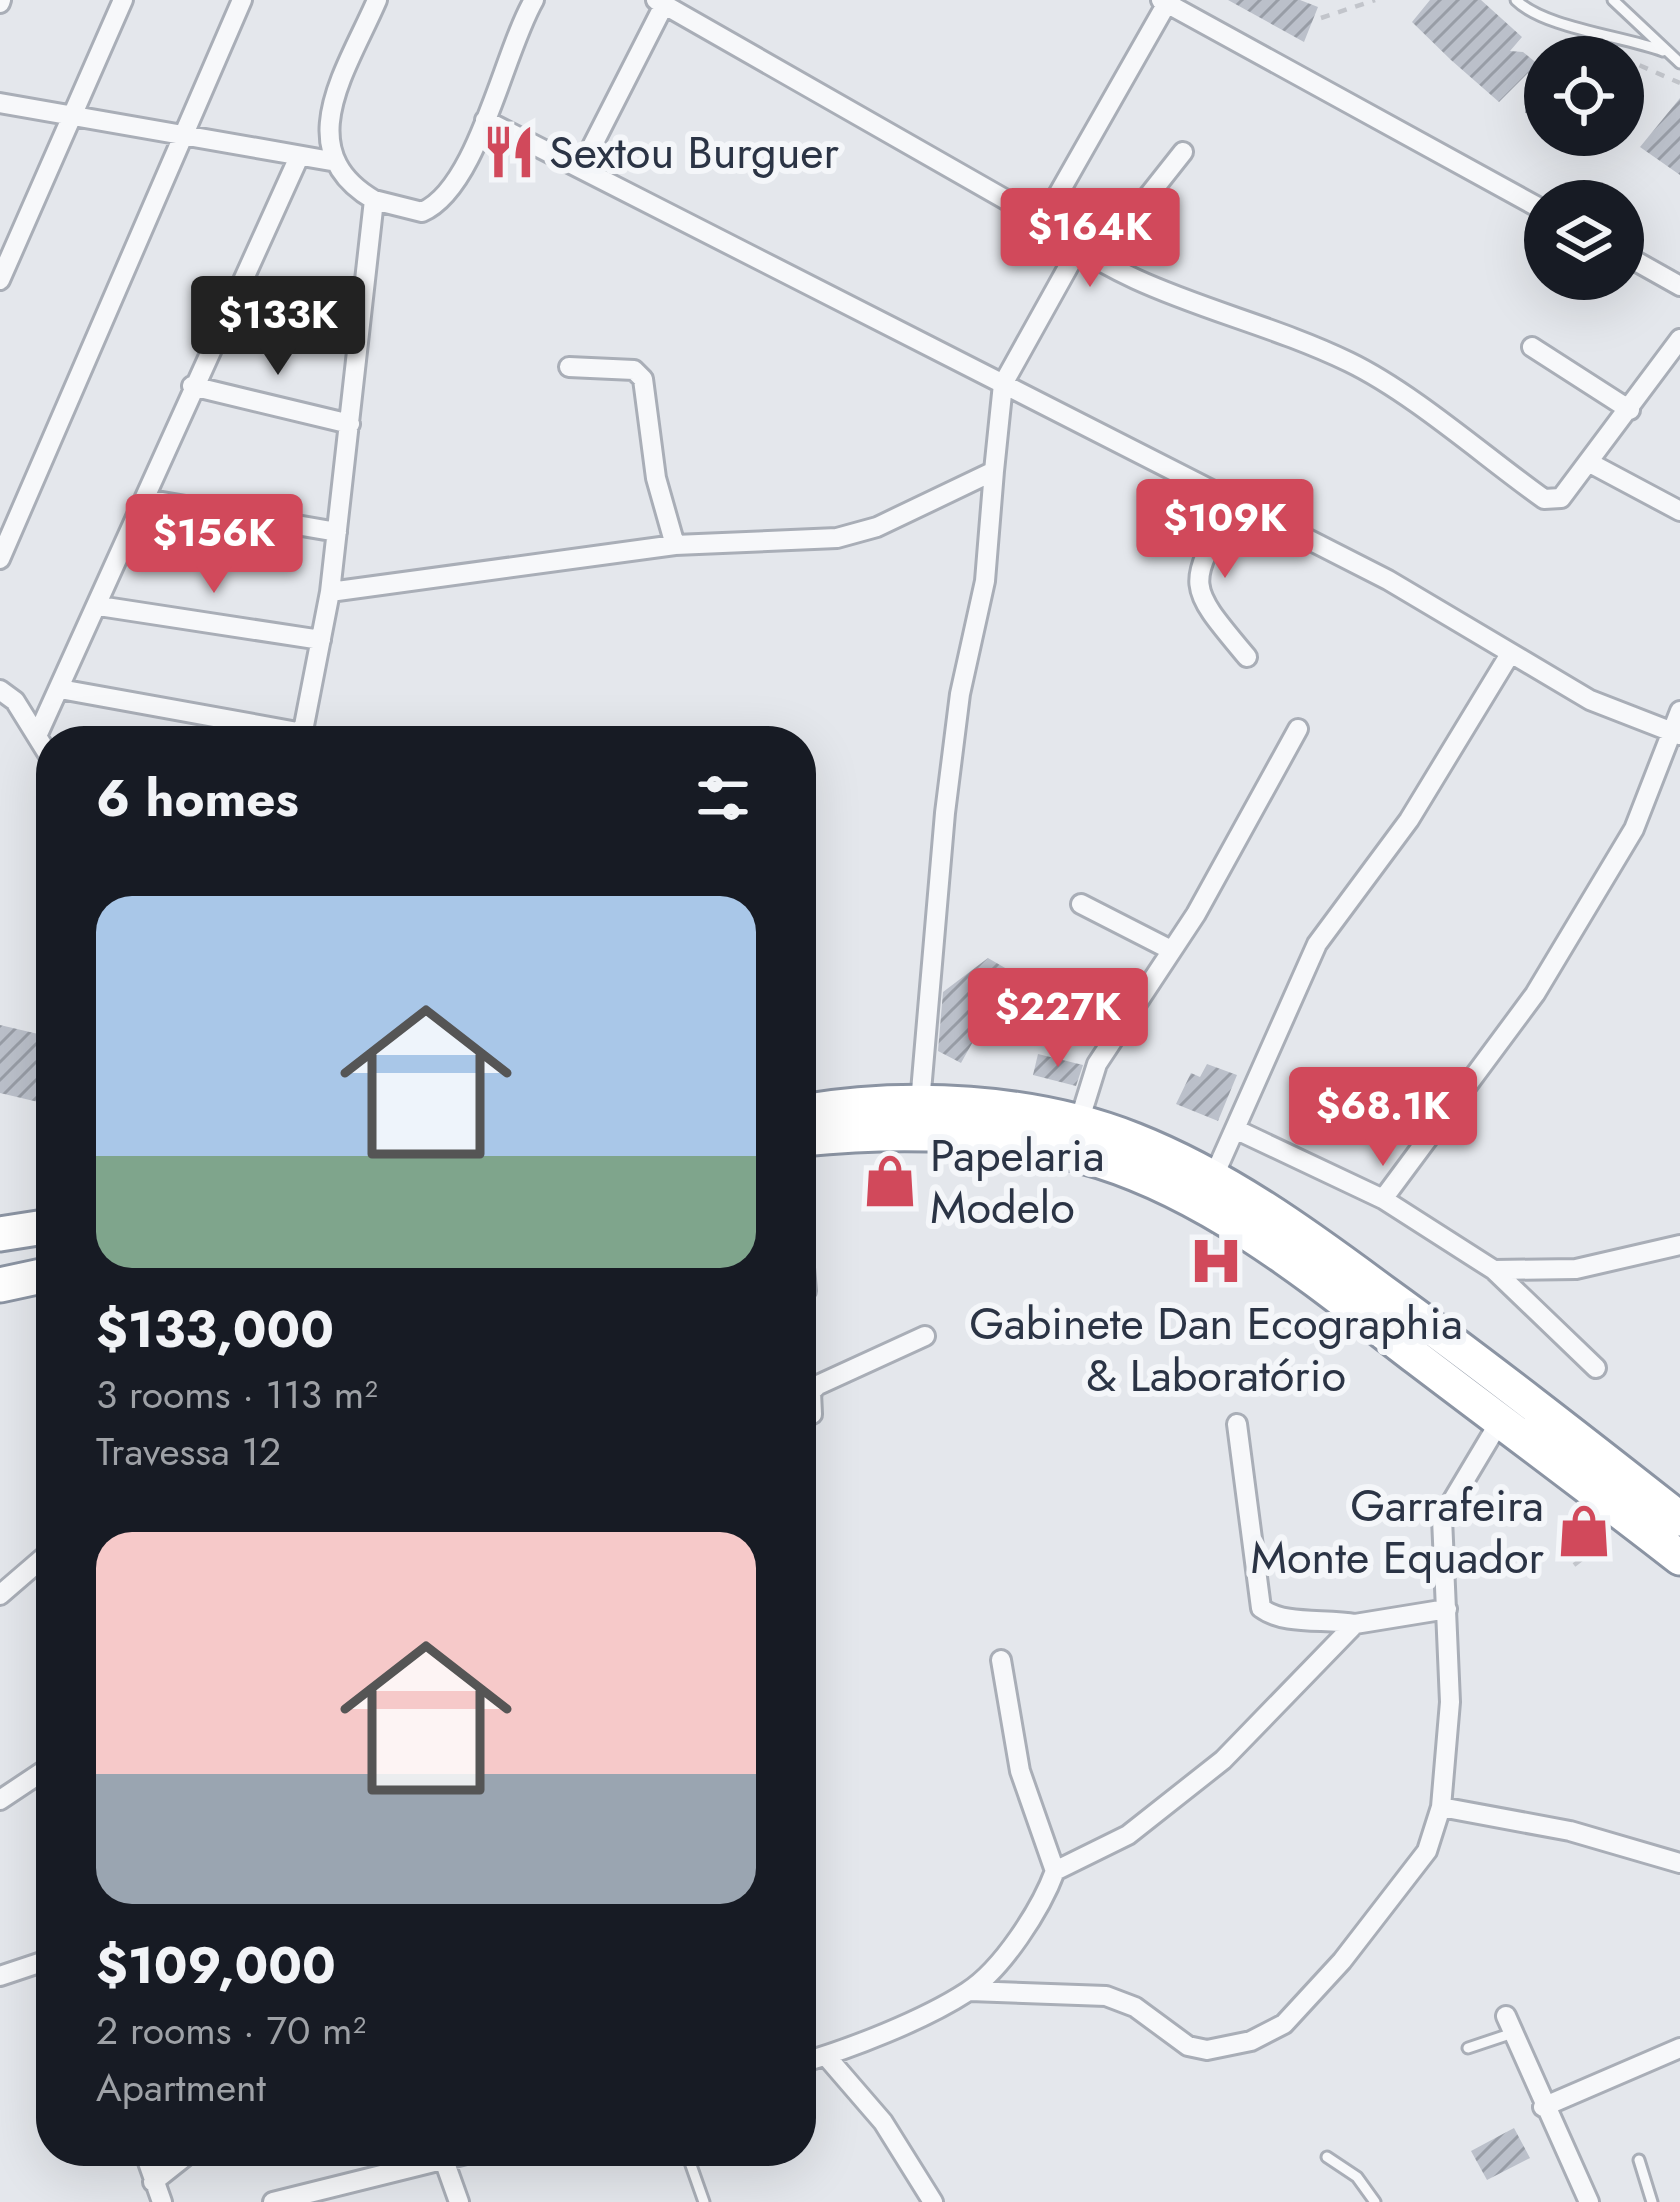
<!DOCTYPE html>
<meta charset="utf-8">
<style>
body{margin:0;font-family:Jost,sans-serif;background:#242831;color:#f1f3f6;height:100vh;display:flex;flex-direction:column;font-size:45px;white-space:nowrap}
*{box-sizing:border-box;margin:0}
p{font-size:39px;color:#9ea1a6}
.icon{flex:none;width:66px;height:66px;fill:none;stroke:currentColor;stroke-width:2;stroke-linecap:round;stroke-linejoin:round}
.map{position:relative;flex:1;overflow:hidden}
.drawer{position:absolute;left:36px;top:726px;width:780px;height:1440px;display:flex;flex-direction:column;background:#171b24;border-radius:48px;box-shadow:0 12px 48px #0002}
.drawer>*{flex:none}
.controls{position:absolute;left:1524px;top:36px;display:grid;gap:24px}
.controls a{display:grid;place-items:center;width:120px;height:120px;border-radius:50%;background:#171b24;box-shadow:0 12px 48px #0002;font-size:60px}
.price{position:absolute;translate:-50% -102px;padding:0 27px;border-radius:12px;background:#d1495b;color:#fff;font-size:39px;line-height:78px;filter:drop-shadow(0 3px 6px #0008)}
.price::after{content:'';position:absolute;left:50%;top:72px;width:36px;height:27px;margin-left:-18px;background:inherit;clip-path:polygon(0 0,100% 0,50% 100%)}
.price.current{background:#222;color:#fff}
ul{padding:0;list-style:none}
li{display:grid;align-content:center;gap:24px;height:636px;padding:0 60px}
li span{display:grid;place-items:center;height:372px;border-radius:36px;color:#555}
li>.icon{margin-inline-start:auto}
span .icon{width:216px;height:216px;fill:#fffc;stroke-width:1}
li b{font-size:51px}
h2{display:flex;justify-content:space-between;align-items:center;height:144px;padding:0 60px;font-size:51px}
.map>svg:first-child{display:block}
.building{fill:url(#building-hatch)}
.lines{fill:none;stroke-linecap:round;stroke-linejoin:round}
.lane-casing{stroke:#a9aeb7;stroke-width:15}
.street-casing{stroke:#a9aeb7;stroke-width:24}
.highway-casing{stroke:#8b94a3;stroke-width:39}
.path{stroke:#c2c5cb;stroke-width:4.5;stroke-dasharray:9 9;stroke-linecap:butt}
.lane{stroke:#f7f8fa;stroke-width:9}
.street{stroke:#f7f8fa;stroke-width:18}
.highway{stroke:#fff;stroke-width:33}
.labels{text-anchor:middle;dominant-baseline:central;stroke-width:12;stroke-linejoin:round;paint-order:stroke}
.poi-label{font-size:45px;fill:#2b3445;stroke:#f4f6f9;text-anchor:start}
</style>
<div class="map">
<svg width="1680" height="2202" viewBox="0 0 1680 2202">
<defs>
<pattern id="building-hatch" width="6" height="6" patternUnits="userSpaceOnUse" patternTransform="scale(3)"><rect width="6" height="6" fill="#bbc0ca"/><path d="M-1 1l2-2M0 6l6-6M5 7l2-2" fill="none" stroke="#989da6"/></pattern>
</defs>
<rect width="100%" height="100%" fill="#e4e7ec"/>
<path class="building" d="M1228,0h72l18,7 -14,35z
M1430,0h51l41,37 -12,14 13,1 22,18v43h-20l3,-40 -29,29 -48,-42 -39,-38z
M1680,98v77l-40,-28z
M988,958l24,14 -51,91 -23,-12 5,-59z
M0,1025l51,12v68l-51,-12z
M1038,1054l45,11 -7,21 -43,-11z
M1207,1064l30,11 -19,46 -42,-17 15,-31 9,4z
M1514,2128l16,30 -43,22 -16,-29z"/>
<g class="lines">
<defs>
<path id="lane" d="M1516,0c28,28 107,36 147,51
M1613,0l67,63
M1468,2048l45,-15
M686,2151l18,51
M1327,2157l30,20 18,25
M1639,2160l13,42"/>
<path id="street" d="M656,0l387,221c89,77 203,91 306,141 64,31 136,95 195,137l17,-1 119,-159
M1161,0l384,211
M0,3l1,-3
M0,103l331,58
M485,120l903,460 202,120 90,35
M581,168l83,-163
M374,200l48,12c56,-24 81,-159 112,-212
M1043,221l124,-218
M1623,254l57,32
M1096,262l87,-110
M0,280l123,-280
M1532,347l98,63
M569,367l65,3 9,9 13,99 19,67
M192,386l158,38
M1590,463l90,48
M145,499l192,33
M1235,503c-49,83 -50,80 12,154
M0,559l242,-559
M330,592l345,-47 162,-7 40,-11 117,-56 9,-87 74,-133
M99,606l222,34
M60,689l243,44
M0,690l15,11 36,58
M37,736l261,-577
M301,741l29,-149 44,-392c-86,-50 -26,-132 3,-200
M1081,904l90,46
M920,1103l25,-290 15,-119 25,-113 9,-110
M1078,1125l19,-61 99,-150 102,-185
M1237,1130l146,69 111,71 102,98
M1213,1178l104,-234 92,-124 101,-166
M1383,1199l152,-205 99,-165 46,-118
M801,1233l5,58
M1494,1270l82,-1 104,-24
M801,1420l11,-6 -1,-22 7,-7 107,-49
M1237,1424l24,184c24,18 65,10 94,16
M0,1595l51,-44
M0,1800l51,-34
M1441,1807l129,24 110,32
M1055,1871l73,-36 95,-75 132,-136 92,-15
M0,1976l51,-17
M970,1991l136,5 29,11 53,39 19,4 44,-9 33,-17 58,-63 85,-110 14,-44 9,-105 -8,-184 58,-97
M1506,2016l83,186
M826,2056l57,66 50,80
M801,2063c49,-14 123,-43 166,-71 35,-22 74,-83 88,-121l-35,-100 -19,-111
M1543,2107l137,-59
M144,2151l18,51
M444,2160l15,42
M153,2182l39,-31
M273,2202l205,-51"/>
<path id="highway" d="M801,1112c107,-18 232,-12 333,28 91,36 171,94 249,152 101,73 199,150 297,227
M801,1139c103,-10 199,-8 299,22 120,38 219,122 317,197 88,67 176,132 263,200
M0,1234l51,-8
M0,1285l51,-11"/>
</defs>
<use href="#lane" class="lane-casing"/>
<use href="#street" class="street-casing"/>
<use href="#highway" class="highway-casing"/>
<path class="path" d="M1321,18l54,-18
M1623,58l57,25
M1202,1237l3,53
M1574,1565l38,-29"/>
<use href="#lane" class="lane"/>
<use href="#street" class="street"/>
<use href="#highway" class="highway"/>
</g>
<defs>
<symbol id="restaurant-bare" viewBox="-9 -9 18 18"><path d="M-5-6h1v4h1v-4h1v4h1v-4h1v5L-1.5 .5V6h-2V.5L-5-1ZM5-6V6H3V1.5H1.5Q1.5-4 5-6Z" fill="#d1495b" stroke="#f4f6f9" stroke-width="2.5" paint-order="stroke"/></symbol>
<symbol id="shop-bare" viewBox="-9 -9 18 18"><path d="M-5-2.5h2.3a2.7 3.5 0 0 1 5.4 0H5L5.5 6h-11ZM-1.5-2.5h3a1.5 2.3 0 0 0-3 0Z" fill="#d1495b" stroke="#f4f6f9" stroke-width="2.5" paint-order="stroke"/></symbol>
<symbol id="hospital-bare" viewBox="-9 -9 18 18"><path d="M-5-5h3v3.5h4V-5h3V5h-3V1.5h-4V5h-3Z" fill="#d1495b" stroke="#f4f6f9" stroke-width="2.5" paint-order="stroke"/></symbol>
</defs>
<g fill-rule="evenodd">
<use href="#restaurant-bare" x="471" y="114" width="76" height="76"/>
<use href="#shop-bare" x="852" y="1143" width="76" height="76"/>
<use href="#hospital-bare" x="1178" y="1223" width="76" height="76"/>
<use href="#shop-bare" x="1546" y="1493" width="76" height="76"/>
</g>
<g class="labels">
<g class="poi-label">
<text x="549" y="152">Sextou Burguer</text>
<text x="930" y="1155">Papelaria<tspan x="930" dy="52">Modelo</tspan></text>
<text x="1216" y="1323" text-anchor="middle">Gabinete Dan Ecographia<tspan x="1216" dy="52">&amp; Laboratório</tspan></text>
<text x="1544" y="1505" text-anchor="end">Garrafeira<tspan x="1544" dy="52">Monte Equador</tspan></text>
</g>
</g>
</svg>
<div class="controls">
<a><svg class="icon" aria-label="locate" viewBox="0 0 24 24"><circle cx="12" cy="12" r="6"/><path d="M12 2v4M12 18v4M2 12h4M18 12h4"/></svg></a>
<a><svg class="icon" aria-label="layers" viewBox="0 0 24 24"><path d="M12 4l9 5-9 5-9-5zM3 14l9 5 9-5"/></svg></a>
</div>
<b class="price" style="left:1090px;top:290px">$164K</b>
<b class="price current" style="left:278px;top:378px">$133K</b>
<b class="price" style="left:1225px;top:581px">$109K</b>
<b class="price" style="left:214px;top:596px">$156K</b>
<b class="price" style="left:1058px;top:1070px">$227K</b>
<b class="price" style="left:1383px;top:1169px">$68.1K</b>
<section class="drawer">
<h2>6 homes<svg class="icon" aria-label="filters" viewBox="0 0 24 24"><path d="M4 7h16M4 17h16"/><circle cx="9" cy="7" r="2"/><circle cx="15" cy="17" r="2"/></svg></h2>
<ul>
<li><span style="background:linear-gradient(#a9c7e8 70%,#7fa58c 0)"><svg class="icon" aria-label="home" viewBox="0 0 24 24"><path d="M3 11l9-7 9 7M6 9v11h12V9"/></svg></span><div><b>$133,000</b><p>3 rooms · 113 m²</p><p>Travessa 12</p></div></li>
<li><span style="background:linear-gradient(#f6c9c9 65%,#9aa5b1 0)"><svg class="icon" aria-label="home" viewBox="0 0 24 24"><path d="M3 11l9-7 9 7M6 9v11h12V9"/></svg></span><div><b>$109,000</b><p>2 rooms · 70 m²</p><p>Apartment</p></div></li>
</ul>
</section>
</div>
